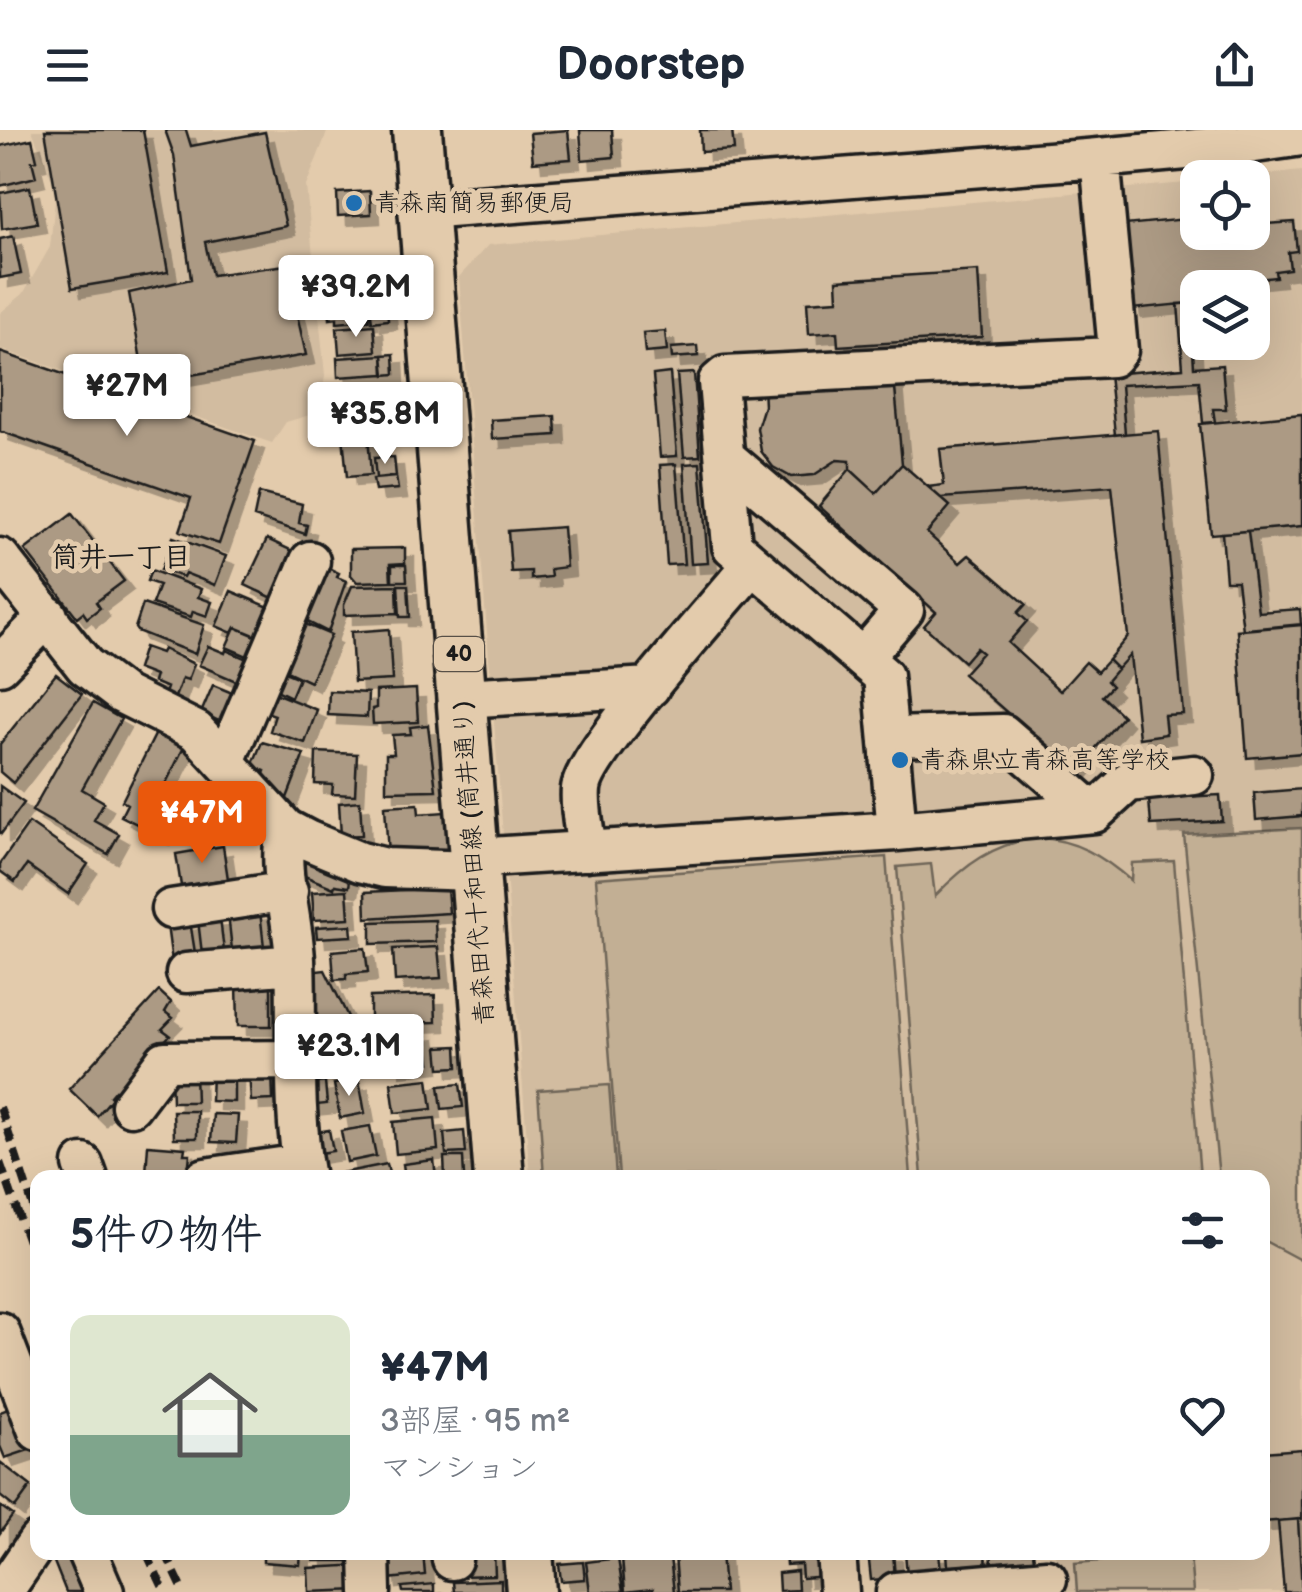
<!DOCTYPE html>
<html lang="ja">
<meta charset="utf-8">
<style>
body{margin:0;font-family:"Balsamiq Sans","Klee One",sans-serif;background:#f2f2f3;color:#1f2937;height:100vh;display:flex;flex-direction:column;font-size:38px;white-space:nowrap}
*{box-sizing:border-box;margin:0}
p{font-size:32px;color:#747a83}
.icon{flex:none;width:55px;height:55px;fill:none;stroke:currentColor;stroke-width:2;stroke-linecap:round;stroke-linejoin:round}
.map{position:relative;flex:1;overflow:hidden}
.sheet{position:absolute;left:30px;top:1040px;width:1240px;height:390px;display:flex;flex-direction:column;background:#fff;border-radius:20px;box-shadow:0 10px 40px #0002}
.sheet>*{flex:none}
.fabs{position:absolute;left:1180px;top:30px;display:grid;gap:20px}
.fabs a{display:grid;place-items:center;width:90px;height:90px;border-radius:20px;background:#fff;box-shadow:0 10px 40px #0002;font-size:50px}
.price{position:absolute;translate:-50% -85px;padding:0 22px;border-radius:10px;background:#fff;color:#222;font-size:32px;line-height:65px;filter:drop-shadow(0 2px 5px #0008)}
.price::after{content:'';position:absolute;left:50%;top:60px;width:30px;height:22px;margin-left:-15px;background:inherit;clip-path:polygon(0 0,100% 0,50% 100%)}
.price.on{background:#ea580c;color:#fff}
ul{padding:0;list-style:none}
li{display:flex;align-items:center;gap:30px;height:250px;padding:0 40px}
li span{display:grid;place-items:center;flex:none;width:280px;height:200px;border-radius:20px;color:#555}
li>.icon{margin-inline-start:auto}
span .icon{width:120px;height:120px;fill:#fffc;stroke-width:1}
li b{font-size:42px}
h2{display:flex;justify-content:space-between;align-items:center;height:120px;padding:0 40px;font-size:42px}
header{display:flex;justify-content:space-between;align-items:center;height:130px;padding:0 40px;background:#fff;font-size:45px;font-weight:700}
.map>svg:first-child{display:block}
.built{fill:#d2bca0;fill-rule:evenodd}
.green{fill:#c2af94;stroke:#6f6658;stroke-width:2.5}
.building{fill:#ac9a84;stroke:#1c1c1c;stroke-width:2.5;filter:url(#shadow)}
.lines{fill:none;stroke-linecap:round;stroke-linejoin:round}
.minor-casing{stroke:#1c1c1c;stroke-width:45}
.major-casing{stroke:#1c1c1c;stroke-width:55}
.minor{stroke:#e3cbac;stroke-width:38}
.major{stroke:#e3cbac;stroke-width:48}
.rail{stroke:#1c1c1c;stroke-width:8;stroke-dasharray:15 8;stroke-linecap:butt}
.poi-dot{fill:#1f6fb2;stroke:#e3cbac;stroke-width:4}
.labels{text-anchor:middle;dominant-baseline:central;stroke-width:9;stroke-linejoin:round;paint-order:stroke}
.shield{fill:#e3cbac;stroke:#585047;stroke-width:2.5}
.shield-label{font-size:22px;font-weight:bold;fill:#1c1c1c}
.poi-label{font-size:25px;fill:#1c1c1c;stroke:#e3cbac;text-anchor:start}
.street-label{font-size:25px;fill:#1c1c1c;stroke:#e3cbac}
.neighbourhood-label{font-size:28px;font-weight:bold;fill:#1c1c1c;stroke:#e3cbac}
</style>
<header><svg class="icon" aria-label="menu" viewBox="0 0 24 24"><path d="M4 6h16M4 12h16M4 18h16"/></svg>Doorstep<svg class="icon" aria-label="share" viewBox="0 0 24 24"><path d="M12 15V3M7 8l5-5 5 5M5 13v7h14v-7"/></svg></header>
<div class="map">
<svg width="1302" height="1462" viewBox="0 0 1302 1462">
<defs>
<filter id="shadow"><feDropShadow dx="9" dy="9" stdDeviation="0" flood-color="#0004"/></filter>
</defs>
<rect width="100%" height="100%" fill="#e3cbac"/>
<filter id="ink" filterUnits="userSpaceOnUse"><feTurbulence type="fractalNoise" baseFrequency=".01" numOctaves="2"/><feDisplacementMap in="SourceGraphic" scale="20" xChannelSelector="R" yChannelSelector="G"/><feConvolveMatrix kernelMatrix="1 2 1 2 8 2 1 2 1" color-interpolation-filters="sRGB"/></filter>
<g filter="url(#ink)">
<path class="built" d="M32,0h296l-22,56 19,189 -3,22 -12,18 -24,7 -14,21 -272,-94v-36l23,-19 27,-47 6,-56z
M1302,41v1421h-244l-3,-39 207,-1v-374l-732,-1 -71,-900 29,-32 709,-63 1,50h54v-54l-10,-1zM1198,158h54v54h-54z"/>
<path class="green" d="M1302,698v433l-39,-21 -1,-62 -43,-1 -35,-342z
M1038,708c37,1 66,19 93,43l1,-18 42,-2 26,316h-278l-25,-310 34,-3 4,32c30,-31 59,-53 103,-58z
M886,727l25,320h-292l-23,-299z
M609,955l7,92h-72l-6,-87z
M1190,1424l3,38h-116l-2,-29z"/>
<path class="building" d="M45,0h98l25,142 -96,16z
M165,0h21l5,16 74,-14 21,94 -81,16 7,33 74,-10 20,90 -161,28 -16,-90 62,-14 -17,-124z
M568,0l3,29 -38,3 -3,-29z
M580,0h32l2,27 -32,3z
M700,0h32l2,20 -33,2z
M32,9l5,21 -5,1 4,16 -36,9v-40z
M30,57l7,36 -35,6 -2,-36z
M370,61l1,23 -33,2 -1,-23z
M1186,89l1,10 11,-1v4h54v-7l42,-3 3,29 -9,1 2,17 -15,2 1,6 -85,9 2,17 -61,6 -8,-84z
M13,106l8,38 -21,4v-39z
M978,141l4,66 -144,9 -1,-14 -28,2 -2,-32 31,-2 -1,-20z
M386,169l2,21 -16,2 -3,-22z
M367,172l2,18 -32,3v-5l-7,1 -1,-13z
M1190,173l4,64 28,-2 4,44h-13l2,13 -12,1 -4,-42 -78,4 4,49 -10,1 -6,-61 74,-6 -5,-64z
M374,195l2,26 -37,3 -2,-26z
M665,201l2,20 -22,2 -2,-20z
M697,216l1,10 -26,2 -1,-10z
M0,222l255,89 -36,103 -39,-13 11,-33 -191,-67z
M394,224l1,20 -10,1 -2,-20z
M383,225l1,19 -46,3 -1,-19z
M670,243l7,83 -17,1 -7,-82z
M694,243l6,83 -16,1 -7,-83z
M894,247l8,87 -26,29 -26,-24v-8l-13,-1 -23,15 -23,2 -18,-10 -12,-16 -4,-23 7,-22 -1,-20z
M370,255l2,30 -41,3 -2,-30z
M394,265l2,26 -21,1 -2,-25z
M1302,284v112l-91,8 -11,-110z
M555,286l1,19 -64,4 -1,-19z
M1158,301l25,283 -19,1 2,19 -27,4 -9,-83 -13,14 -9,-9 20,-24 -16,-150 -171,12 -13,-11 16,-2 -4,-36z
M368,304l3,41 -24,2 -4,-41z
M394,327l2,19 -20,2 -2,-20z
M700,333l8,100 -17,1 -7,-100z
M676,334l8,100 -17,1 -7,-100z
M902,334l48,42 -23,27 33,30 9,-8 57,49 -8,9 9,8 -19,22 52,48 26,-29 11,10 11,-12 9,9 -10,12 5,5 -10,10 21,20 -48,56 -112,-98 19,-21 -6,-5 -12,14 -40,-36 12,-14 -117,-106 31,-37 26,24z
M396,347l2,12 -23,2 -2,-12z
M259,363l43,11 -3,19 8,2 -2,9 -51,-17z
M72,384l52,67 -28,21 4,6 -13,10 -4,-6 -6,5 -52,-67z
M563,397l3,40 -16,2 1,8 -20,2v-8l-20,1 -3,-41z
M1248,401l10,81 42,-3 1,16 -58,5 -6,-49h-11l-4,-48z
M173,407l53,19 -11,29 -30,-12 -2,4 -22,-7z
M267,409l30,14 -22,46 -30,-14z
M405,418v15l-15,1 1,17 -34,1 -6,-7v-26z
M322,435l17,8 -2,4 9,4 -18,51 -30,-15z
M392,435h14l1,16h-15z
M151,440l50,19 -3,8 14,5 -5,14 -14,-5 -2,6 -39,-13 7,-19 -12,-4z
M397,455l1,28 -54,2v-10l8,-19z
M398,455h10l2,32h-10z
M231,461l45,19 -13,29 -28,-12 -3,6 -16,-7z
M143,474l61,21 -9,29 -58,-23 -2,-3z
M300,492l31,13 -21,47 -30,-14z
M1302,494v129l-55,5 -10,-128z
M235,497l32,13 -8,21 -33,-14z
M389,499l3,51 -38,2 -3,-50z
M208,516l17,7 1,-3 33,14 -14,21 -46,-20z
M144,517l17,6 2,-4 31,15 -6,16 -6,-2 -8,22 -10,-4 3,-8 -14,-6 2,-6 -18,-7z
M280,540l19,8 -8,19 -19,-9z
M56,544l26,20 -69,89 -13,-11v-28z
M213,555l29,12 -12,29 -29,-13z
M416,559l2,33 -45,2 -1,-15 4,-1v-17z
M270,561l47,19 -12,33 -35,-12 5,-16 -12,-4z
M329,561l39,2 -1,24 -39,-2z
M93,573l28,16 -39,70 22,13 -10,18 25,14 -11,20 -76,-43z
M428,595l8,65 -50,1v-37h8l-2,-19 19,-1 -1,-7z
M157,601l28,14 -25,50 7,3 -11,23 10,5 -5,10 -40,-20 6,-12 -5,-3z
M262,612l42,12 -17,44 -20,-8 -6,-8 4,-11 -13,-5z
M316,622l41,2 -2,41 -23,-1 1,-9 -18,-1z
M0,656l24,17 -23,31 -1,-1z
M1302,659v27l-46,4 -2,-27z
M1220,665l2,26 -71,4 -2,-26z
M360,671l2,34 -21,1 -2,-33z
M418,674l1,10 26,-2 4,42 -61,1 -3,-49z
M29,693l59,41 -20,30 -41,-29 -12,17 -15,-11v-7z
M223,716l5,33 -47,7 -5,-32z
M306,721l45,22 -2,14 -14,-2 -1,3 -37,-15z
M447,758l2,25 -83,5 -1,-26z
M347,760l2,28 -35,2 -2,-28z
M260,781l5,45 -32,3 -5,-45z
M220,788l4,33 -22,3 -4,-34z
M435,790l1,22 -65,2v-22z
M190,791l6,38 -24,3 -5,-37z
M351,795l1,11 -35,2 -1,-11z
M438,817l3,31 -46,3 -2,-32z
M365,818l3,24 -22,2v5l-12,1 -2,-29z
M325,840l25,51 -37,3 -5,-52z
M271,852v44h-33l-1,-43z
M159,861l12,11 -6,10 8,6 -11,11 8,6 -11,12 -4,-3 -35,50 -5,-4 -5,6 2,2 -15,18 -28,-27z
M435,865l1,27 -66,2v-27z
M347,898l6,39 -30,5 -3,-16 -8,1 -4,-23z
M426,901l4,32 -38,4 -4,-32z
M457,916l1,21 -18,1 -2,-21z
M272,940l1,30 -22,1 -2,-30z
M212,942h22v30l-23,-1z
M171,943h24l1,29h-24z
M428,949l4,30 -37,4 -4,-30z
M359,950l6,33 -25,5 -6,-34z
M325,952l2,22 -20,2 -2,-22z
M460,954l3,23 -21,2 -3,-23z
M173,981h24v27h-23z
M213,984l25,1 -2,28 -25,-1z
M435,988l3,32 -42,4 -3,-32z
M370,996l6,30 -29,6 -6,-31z
M329,1000l4,21 -20,3 -3,-21z
M464,1001l2,22 -20,1 -2,-21z
M148,1015l37,3 -1,6h6l-2,19 -7,-1v4l-35,-3z
M444,1027h19l1,20 -19,1z
M434,1030l2,18h-31l-2,-14z
M387,1034l3,14h-59v-3z
M13,1277l16,43 -24,8 -5,-12v-34z
M1302,1319v70l-40,3v-43h3l-2,-27z
M0,1332l31,24 -16,22 -15,-12z
M0,1376l13,9 -13,18z
M1298,1389l4,73h-18l-6,-71z
M50,1422h25l16,40h-25z
M263,1422h38l-1,13 -37,-3z
M314,1422h41v9h-41z
M385,1422h38l2,23 -37,4z
M459,1422h35l1,23 -35,1z
M721,1422l3,40h-46l-3,-37z
M785,1422h40l3,24 -26,2 -1,-14 -15,1z
M868,1422h25l2,26 -24,2z
M905,1422h34l2,20 -34,3z
M947,1422h39l1,20 -15,1 -1,-7h-23z
M991,1422h42l1,7 -42,4z
M670,1427l4,35h-21v-3l-28,3 -3,-33z
M618,1428l5,34h-33l-4,-30z
M583,1432l2,17 -24,2 -2,-17z
M363,1435l-3,25 -51,2 -1,-24z
M797,1441l1,19 -19,1 -1,-18z
M501,1450v12h-47l-1,-10z
M434,1454v8h-31l-1,-5z"/>
<g class="lines">
<defs>
<path id="minor" d="M424,80l663,-51 154,-14 61,-9
M725,327l179,153 -41,48
M0,428l85,108 37,28 74,37 90,98 21,11 53,22 25,6 89,3
M0,535l48,-49
M462,568l188,-11
M889,607l114,-3 91,79
M226,629l84,-198
M286,699c-9,41 7,89 9,131 3,72 -4,146 10,218
M897,701l-14,-155 -151,-130 -14,-164 7,-6 387,-19 6,-7 -18,-192
M587,721c-2,-20 -8,-42 -6,-62 3,-35 142,-189 172,-225
M474,728l423,-27 197,-18 34,-31 66,-7
M171,779l117,-18
M186,843l109,-9
M131,976l34,-45 130,-1
M83,1034l5,14
M205,1048l97,-14
M0,1202l38,99
M87,1422l17,40
M370,1422l1,40
M451,1422l1,8
M836,1422l3,40
M3,1462l35,-51
M896,1462l151,-13"/>
<path id="major" d="M417,0l82,1048
M528,1422l3,40"/>
</defs>
<use href="#minor" class="minor-casing"/>
<use href="#major" class="major-casing"/>
<use href="#minor" class="minor"/>
<use href="#major" class="major"/>
<path class="rail" d="M0,977l38,115
M0,1032l38,108
M146,1422l19,40
M165,1422l19,40"/>
</g>
</g>
<g class="poi-dot">
<circle cx="354" cy="73" r="10"/>
<circle cx="900" cy="630" r="10"/>
</g>
<g class="labels">
<rect class="shield" x="434" y="507" width="50" height="34" rx="8"/>
<g class="shield-label">
<text x="459" y="524">40</text>
</g>
<g class="poi-label">
<text x="374" y="73">青森南簡易郵便局</text>
<text x="920" y="630">青森県立青森高等学校</text>
</g>
<g class="street-label">
<text transform="translate(474 733) rotate(-94)">青森田代十和田線 (筒井通り)</text>
</g>
<g class="neighbourhood-label">
<text x="121" y="427">筒井一丁目</text>
</g>
</g>
</svg>
<div class="fabs">
<a><svg class="icon" aria-label="locate" viewBox="0 0 24 24"><circle cx="12" cy="12" r="6"/><path d="M12 2v4M12 18v4M2 12h4M18 12h4"/></svg></a>
<a><svg class="icon" aria-label="layers" viewBox="0 0 24 24"><path d="M12 4l9 5-9 5-9-5zM3 14l9 5 9-5"/></svg></a>
</div>
<b class="price" style="left:356px;top:210px">¥39.2M</b>
<b class="price" style="left:127px;top:309px">¥27M</b>
<b class="price" style="left:385px;top:337px">¥35.8M</b>
<b class="price on" style="left:202px;top:736px">¥47M</b>
<b class="price" style="left:349px;top:969px">¥23.1M</b>
<section class="sheet">
<h2>5件の物件<svg class="icon" aria-label="filters" viewBox="0 0 24 24"><path d="M4 7h16M4 17h16"/><circle cx="9" cy="7" r="2"/><circle cx="15" cy="17" r="2"/></svg></h2>
<ul>
<li><span style="background:linear-gradient(#dfe7d0 60%,#7fa58c 0)"><svg class="icon" aria-label="home" viewBox="0 0 24 24"><path d="M3 11l9-7 9 7M6 9v11h12V9"/></svg></span><div><b>¥47M</b><p>3部屋 · 95 m²</p><p>マンション</p></div><svg class="icon" aria-label="heart" viewBox="0 0 24 24"><path d="M12 20l-8-8c-3-5 5-10 8-4 3-6 11-1 8 4z"/></svg></li>
</ul>
</section>
</div>
